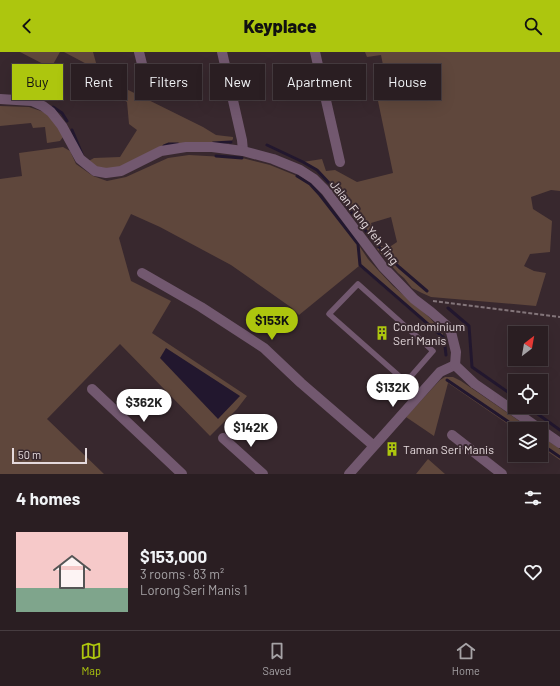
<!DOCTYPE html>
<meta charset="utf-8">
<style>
body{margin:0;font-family:Barlow,sans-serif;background:#362b2f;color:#f1f3f6;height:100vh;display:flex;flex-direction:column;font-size:15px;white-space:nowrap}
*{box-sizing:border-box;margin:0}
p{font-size:13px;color:#a5a2a5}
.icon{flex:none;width:22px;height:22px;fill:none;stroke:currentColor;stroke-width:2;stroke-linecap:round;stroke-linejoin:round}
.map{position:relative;height:422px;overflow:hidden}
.panel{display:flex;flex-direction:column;background:#2a1e22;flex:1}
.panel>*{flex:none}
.banner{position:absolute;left:12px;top:12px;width:536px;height:36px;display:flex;gap:8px}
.needle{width:26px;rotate:31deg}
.fabs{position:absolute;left:508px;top:274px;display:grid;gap:8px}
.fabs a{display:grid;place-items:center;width:40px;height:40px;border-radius:0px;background:#2a1e22;box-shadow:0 4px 16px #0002,0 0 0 1px #463c40;font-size:20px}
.scale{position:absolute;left:12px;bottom:10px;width:75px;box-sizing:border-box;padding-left:4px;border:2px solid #e4d9dc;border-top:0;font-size:11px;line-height:14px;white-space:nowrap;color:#e4d9dc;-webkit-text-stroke:3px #38282e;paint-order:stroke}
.price{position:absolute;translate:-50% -34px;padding:0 9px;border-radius:14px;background:#fff;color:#222;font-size:13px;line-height:26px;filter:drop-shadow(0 1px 2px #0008)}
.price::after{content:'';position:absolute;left:50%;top:24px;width:12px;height:9px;margin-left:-6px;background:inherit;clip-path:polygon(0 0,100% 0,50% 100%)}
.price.selected{background:#adc60e;color:#111}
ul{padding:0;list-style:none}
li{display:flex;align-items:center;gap:12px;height:100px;padding:0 16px}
li span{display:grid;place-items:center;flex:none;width:112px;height:80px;border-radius:0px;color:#555}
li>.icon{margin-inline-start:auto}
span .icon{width:48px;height:48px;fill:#fffc;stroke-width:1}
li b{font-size:17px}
h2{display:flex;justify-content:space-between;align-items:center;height:48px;padding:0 16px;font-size:17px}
.chip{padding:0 14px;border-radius:0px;background:#2a1e22;box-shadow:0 4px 16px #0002,0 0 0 1px #463c40;font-size:14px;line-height:36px}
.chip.selected{background:#adc60e;color:#111}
header{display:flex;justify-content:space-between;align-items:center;height:52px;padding:0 16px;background:#adc60e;color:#111;font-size:18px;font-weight:800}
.tabs{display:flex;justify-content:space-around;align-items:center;height:56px;border-top:1px solid #463c40;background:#2a1e22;font-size:11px;color:#a5a2a5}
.tabs a{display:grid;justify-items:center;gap:2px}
.tabs .selected{color:#adc60e}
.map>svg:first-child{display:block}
.green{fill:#5f473c}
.water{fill:#22172e}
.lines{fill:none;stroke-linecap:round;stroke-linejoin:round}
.stream{stroke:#22172e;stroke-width:3}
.path{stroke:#83757a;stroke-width:2;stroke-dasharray:4 2;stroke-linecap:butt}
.service{stroke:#72586f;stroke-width:5.5}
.minor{stroke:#72586f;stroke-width:10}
.tertiary{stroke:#72586f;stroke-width:10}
.labels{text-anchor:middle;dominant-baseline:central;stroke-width:4;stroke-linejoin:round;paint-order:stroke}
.street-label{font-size:12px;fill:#e4d9dc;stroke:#38282e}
.poi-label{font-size:12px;fill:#e4d9dc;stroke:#38282e;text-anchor:start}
</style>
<header><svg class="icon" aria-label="back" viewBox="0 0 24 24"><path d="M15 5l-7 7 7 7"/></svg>Keyplace<svg class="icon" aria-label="search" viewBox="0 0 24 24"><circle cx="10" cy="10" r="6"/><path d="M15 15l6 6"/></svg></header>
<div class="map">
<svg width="560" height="422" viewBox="0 0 560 422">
<rect width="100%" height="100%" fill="#38282e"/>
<path class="green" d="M20,0h40l-9,16z
M64,0h29l5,18z
M365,0h195v139l-9,-1 -20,7 2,12 19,12 -2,31 -20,2 -6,12 10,5 12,2 -10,33 -105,-9 -9,-4 -10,-5 -8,-10 -6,-5 -21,-24 3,-3h11l6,-4 -6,-25 -20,6 4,11 -4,4 -41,-54 -13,-14 -14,-8 19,-3 4,12 9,-1 22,12 36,-9 -20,-96 12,-2 -4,-20 -14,2z
M106,27l97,48 13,8 17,2v2l-5,6h-44l-63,23 -16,3 -18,-9 7,-4 26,-1 17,-27 -8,-6 -2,-22 -25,-16z
M0,54l29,1 12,4 8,4 12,16 2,6 -3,4 -13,2 -2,-16 -12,1 -2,-5 -31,3z
M63,95l7,4 6,13 17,12 14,5 19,-4 42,-19 21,-3 53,3 28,7 27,11 13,8 10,11 38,49 10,15 9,10 16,17 37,32 11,13 2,3 -1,4 -83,-72 -60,49 -7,-7 -61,-43 -71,-38 -29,-13 -12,24 12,43 40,20 -19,32 95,63 -10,13 -27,27 -90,-92 -73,75 57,55h-104v-295l22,-3 -3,-23z
M445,325h8l8,4 70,48h-16l-67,-46 -14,53 -28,-19 34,-37z
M541,384l19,13v11l-19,-13z
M428,407l17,15h-29z"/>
<path class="water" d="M166,296l74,48 -22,23 -58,-61z"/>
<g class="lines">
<path class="stream" d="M53,55l9,6 5,8
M72,78l10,24
M213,91l18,-1
M267,93l36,17 14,8 13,14 46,60 23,23 28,24
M164,94l5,-2h9
M216,104l26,2
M297,124l13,8 10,11 38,49 2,21 84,73 2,17
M448,256l21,18 3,41 43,30
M447,328l72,49
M528,355l32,23
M541,392l19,13"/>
<path class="path" d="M433,249l127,16"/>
<path class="service" d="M32,49l4,-16
M358,232l75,67 -27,31 -77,-68z
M406,330l14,12"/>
<path class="minor" d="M139,0l4,16
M222,0l20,88 1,11
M315,0l25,110
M142,221l59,34 63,41 37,35 73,63
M92,337l90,85
M452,383l50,39
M223,386l40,36
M349,422l91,-102 15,-7"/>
<path class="tertiary" d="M0,47l32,2 11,5 8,6 11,14 18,33 15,12 11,2 15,-2 40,-20 25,-4h26l31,4 30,8 27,11 14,9 12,12 57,76 31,32 17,13 15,13 5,7 5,20 -1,13 20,19 65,45
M541,378l19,13"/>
</g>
<defs>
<symbol id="building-bare" viewBox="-9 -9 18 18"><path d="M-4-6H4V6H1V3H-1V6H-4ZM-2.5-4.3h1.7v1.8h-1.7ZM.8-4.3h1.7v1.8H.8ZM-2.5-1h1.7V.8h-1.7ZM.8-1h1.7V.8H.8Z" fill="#adc60e" stroke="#38282e" stroke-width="2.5" paint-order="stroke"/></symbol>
</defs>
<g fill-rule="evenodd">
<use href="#building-bare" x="372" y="271" width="20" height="20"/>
<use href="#building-bare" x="382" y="387" width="20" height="20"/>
</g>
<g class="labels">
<g class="street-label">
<text transform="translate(365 170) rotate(52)">Jalan Fung Yeh Ting</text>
</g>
<g class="poi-label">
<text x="393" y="274">Condominium<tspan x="393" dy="14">Seri Manis</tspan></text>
<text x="403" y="397">Taman Seri Manis</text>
</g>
</g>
</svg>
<div class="fabs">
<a><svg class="needle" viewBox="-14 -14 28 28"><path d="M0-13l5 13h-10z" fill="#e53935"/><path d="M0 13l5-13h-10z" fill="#a5a2a5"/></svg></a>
<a><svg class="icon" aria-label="locate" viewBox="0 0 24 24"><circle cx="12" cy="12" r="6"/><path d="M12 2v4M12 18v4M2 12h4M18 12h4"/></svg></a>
<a><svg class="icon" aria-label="layers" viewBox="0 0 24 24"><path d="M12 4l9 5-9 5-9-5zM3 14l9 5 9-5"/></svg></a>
</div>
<div class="scale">50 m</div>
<b class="price selected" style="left:272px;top:289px">$153K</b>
<b class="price" style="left:393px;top:356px">$132K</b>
<b class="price" style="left:144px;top:371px">$362K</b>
<b class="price" style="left:251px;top:396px">$142K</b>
<div class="banner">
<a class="chip selected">Buy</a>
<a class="chip">Rent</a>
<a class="chip">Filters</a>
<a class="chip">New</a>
<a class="chip">Apartment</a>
<a class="chip">House</a>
</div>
</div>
<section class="panel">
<h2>4 homes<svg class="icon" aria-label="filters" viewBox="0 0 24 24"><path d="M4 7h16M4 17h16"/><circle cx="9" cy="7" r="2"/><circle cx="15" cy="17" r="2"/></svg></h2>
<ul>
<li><span style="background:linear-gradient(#f6c9c9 70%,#7fa58c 0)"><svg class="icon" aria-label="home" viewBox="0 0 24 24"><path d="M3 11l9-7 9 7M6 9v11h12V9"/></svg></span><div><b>$153,000</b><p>3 rooms · 83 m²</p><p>Lorong Seri Manis 1</p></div><svg class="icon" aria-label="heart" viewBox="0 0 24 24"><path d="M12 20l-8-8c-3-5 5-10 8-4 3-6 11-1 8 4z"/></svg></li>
</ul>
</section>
<nav class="tabs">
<a class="selected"><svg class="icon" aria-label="map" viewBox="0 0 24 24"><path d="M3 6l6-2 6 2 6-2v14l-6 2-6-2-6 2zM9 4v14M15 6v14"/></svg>Map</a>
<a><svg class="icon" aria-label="saved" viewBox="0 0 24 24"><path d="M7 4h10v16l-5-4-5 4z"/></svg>Saved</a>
<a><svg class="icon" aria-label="home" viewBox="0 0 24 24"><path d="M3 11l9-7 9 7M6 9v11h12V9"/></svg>Home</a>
</nav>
